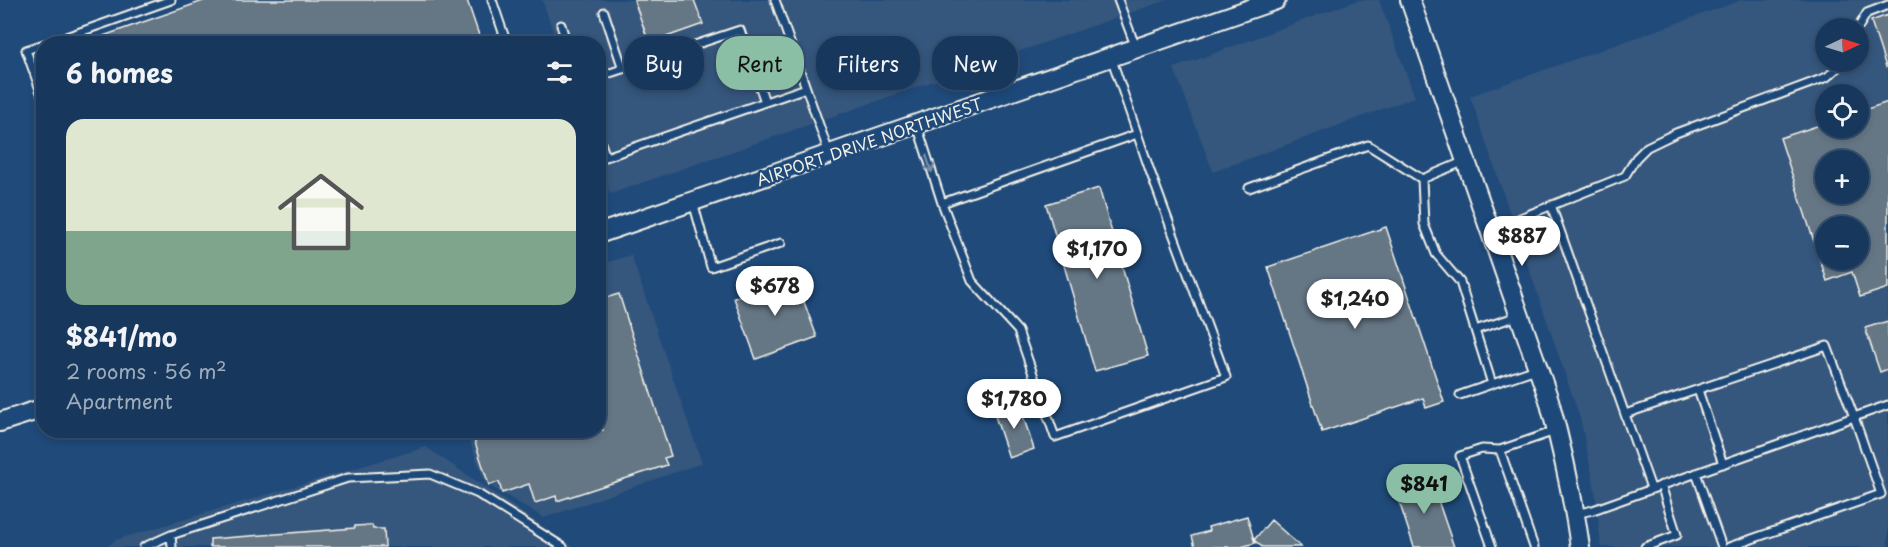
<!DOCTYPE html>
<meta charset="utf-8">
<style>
body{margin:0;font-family:"Playpen Sans",sans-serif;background:#244365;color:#f1f3f6;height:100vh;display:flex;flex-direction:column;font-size:22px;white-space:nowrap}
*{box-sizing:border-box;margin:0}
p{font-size:20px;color:#9eacbb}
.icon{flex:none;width:33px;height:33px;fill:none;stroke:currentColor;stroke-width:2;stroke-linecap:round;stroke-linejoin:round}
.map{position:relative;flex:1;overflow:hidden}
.side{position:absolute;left:36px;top:36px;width:570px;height:402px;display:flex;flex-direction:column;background:#17385c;border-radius:24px;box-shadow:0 3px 9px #0003,0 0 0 2px #365272}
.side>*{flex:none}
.banner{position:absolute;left:624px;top:36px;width:570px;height:54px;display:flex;gap:12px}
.needle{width:39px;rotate:86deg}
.fabs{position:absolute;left:1815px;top:18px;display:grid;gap:12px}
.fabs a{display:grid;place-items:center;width:54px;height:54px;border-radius:50%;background:#17385c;box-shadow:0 3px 9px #0003,0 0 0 2px #365272;font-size:30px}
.price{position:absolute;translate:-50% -51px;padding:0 14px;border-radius:21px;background:#fff;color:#222;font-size:20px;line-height:39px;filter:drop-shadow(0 2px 3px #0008)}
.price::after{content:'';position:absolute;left:50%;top:36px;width:18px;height:14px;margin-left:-9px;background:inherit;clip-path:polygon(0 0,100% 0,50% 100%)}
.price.selected{background:#8abfa5;color:#111}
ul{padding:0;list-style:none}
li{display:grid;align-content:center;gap:12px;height:318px;padding:0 30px}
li+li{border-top:2px solid #365272}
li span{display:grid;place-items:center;height:186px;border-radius:18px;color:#555}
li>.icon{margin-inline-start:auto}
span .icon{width:108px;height:108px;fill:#fffc;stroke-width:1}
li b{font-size:26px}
h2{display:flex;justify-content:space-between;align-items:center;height:72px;padding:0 30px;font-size:26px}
.pill{padding:0 21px;border-radius:24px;background:#17385c;box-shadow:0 3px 9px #0003,0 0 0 2px #365272;font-size:21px;line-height:54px}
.pill.selected{background:#8abfa5;color:#111}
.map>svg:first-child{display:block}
.built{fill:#34577d;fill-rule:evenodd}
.building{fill:#657685;stroke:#f4f1e8;stroke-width:1.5;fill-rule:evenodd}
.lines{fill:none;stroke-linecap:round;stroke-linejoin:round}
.service-casing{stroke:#f4f1e8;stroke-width:11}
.tertiary-casing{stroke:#f4f1e8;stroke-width:22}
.service{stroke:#1f4a7a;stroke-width:7}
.tertiary{stroke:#1f4a7a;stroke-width:18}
.oneway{stroke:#748da6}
.labels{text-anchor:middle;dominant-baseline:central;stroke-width:5;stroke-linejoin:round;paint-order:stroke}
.street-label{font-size:16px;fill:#f4f1e8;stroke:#1f4a7a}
</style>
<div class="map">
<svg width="1888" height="547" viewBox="0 0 1888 547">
<rect width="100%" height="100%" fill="#1f4a7a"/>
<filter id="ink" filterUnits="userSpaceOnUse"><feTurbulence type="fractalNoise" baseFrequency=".0167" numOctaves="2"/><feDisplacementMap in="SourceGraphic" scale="12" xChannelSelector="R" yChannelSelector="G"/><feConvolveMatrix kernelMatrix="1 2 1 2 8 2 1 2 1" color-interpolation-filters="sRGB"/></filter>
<g filter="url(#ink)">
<path class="built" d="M542,0h625l-557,194 -11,-32 -1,-118 -41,-1z
M1358,0h21l36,97 -202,75 -39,-104z
M1742,0h146v547h-287l-6,-57 -15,-72 -110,-322zM1826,28h32v34h-32zM1826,94h32v34h-32zM1826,160h32v34h-32zM1826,226h32v34h-32z
M631,255l71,208 -158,55 -59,-35 -19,-52 132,-1 1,-165z
M426,447l147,100h-466l8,-7z"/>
<path class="building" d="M206,0h261l15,44h-395l-1,-2z
M634,0h60l9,24 -54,19z
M1888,15v52h-2l-15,-46z
M1888,102v186l-28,9 -8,-25 -25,9 -47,-143 46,-15v5h32v-16zM1826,160h32v34h-32zM1826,226h32v34h-32z
M1099,188l49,168 -53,15 -49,-167z
M1386,227l58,175 -18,6 -3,-10 -101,34 -54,-165z
M794,275l23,62 -61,22 -22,-61z
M619,294l52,162 -7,2 3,7 -110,36 -1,-5 -21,7 -6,-19 -27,9 -3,-11 -10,3 -18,-55h132l-5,-14v-116z
M1888,321v48l-8,3 -15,-44z
M1018,401l16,48 -25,9 -16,-48z
M1430,477l24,70h-40l-19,-58z
M1247,516l7,24 17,-20 30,27h-39l-8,-7 1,3 -14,4h-46l-3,-11 17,-5 -1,-4z
M372,525l1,4h11l1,18h-175v-8l145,-11v-2z"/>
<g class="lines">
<defs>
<path id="service" d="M492,0l15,44
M775,0l54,153
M1118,0l18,48
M604,12l19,57
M561,25l6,19
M1858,28l9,-15 21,-8
M44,44l-18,6 18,51
M46,44l125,-44
M598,77l142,-47 25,72
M917,125l25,78 30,78 46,50 37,106 171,-60 -76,-206 -39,-114
M598,135l8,22 200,-69
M1465,161l-43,18 2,45 12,30 24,28 32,102
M1249,188l119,-43 54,34
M693,202l18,65 70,-24
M942,203l195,-69
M1551,205l100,283
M1490,230l135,-54 11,-18 11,-11 29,-14 151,-56 17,-15
M1475,330l43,-14
M1698,390l25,74
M1460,395l76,-26
M1500,450l34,97
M1696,473l26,74
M1575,514l18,-4 261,-93 -27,-71 -202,68
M144,547l27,-12
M172,547l-1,-12 177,-57 82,-4 48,20 85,53
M1492,547l-32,-91 22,-7 18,1 55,-19
M1645,547l32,-12 -16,-50
M1729,547l152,-53 -27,-77 34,-12"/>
<path id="tertiary" d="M1410,0l139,400c13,48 24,97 31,147
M598,234l678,-234
M0,422l44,-14"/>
</defs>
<use href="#service" class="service-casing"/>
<use href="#tertiary" class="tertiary-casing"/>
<use href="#service" class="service"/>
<use href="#tertiary" class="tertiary"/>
</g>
<defs><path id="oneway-shaft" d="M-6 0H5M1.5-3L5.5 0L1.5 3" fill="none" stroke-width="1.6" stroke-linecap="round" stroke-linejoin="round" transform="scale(1.5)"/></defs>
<use class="oneway" href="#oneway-shaft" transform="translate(929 164) rotate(72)"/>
</g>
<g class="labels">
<g class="street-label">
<text transform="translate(869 141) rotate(-19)">AIRPORT DRIVE NORTHWEST</text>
</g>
</g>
</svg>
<div class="fabs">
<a><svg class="needle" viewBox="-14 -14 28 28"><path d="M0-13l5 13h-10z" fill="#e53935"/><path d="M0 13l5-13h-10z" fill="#9eacbb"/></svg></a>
<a><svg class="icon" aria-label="locate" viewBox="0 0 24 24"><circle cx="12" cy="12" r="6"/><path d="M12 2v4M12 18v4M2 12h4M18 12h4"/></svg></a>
<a>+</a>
<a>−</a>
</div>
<b class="price" style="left:1522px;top:267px">$887</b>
<b class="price" style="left:1097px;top:280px">$1,170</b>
<b class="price" style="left:775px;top:317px">$678</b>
<b class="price" style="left:1355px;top:330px">$1,240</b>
<b class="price" style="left:1014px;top:430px">$1,780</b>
<b class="price selected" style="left:1424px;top:515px">$841</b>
<div class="banner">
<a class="pill">Buy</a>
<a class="pill selected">Rent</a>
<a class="pill">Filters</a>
<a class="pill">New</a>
</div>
<section class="side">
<h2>6 homes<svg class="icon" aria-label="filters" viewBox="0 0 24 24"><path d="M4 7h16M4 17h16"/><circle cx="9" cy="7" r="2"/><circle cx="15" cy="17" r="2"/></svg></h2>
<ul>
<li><span style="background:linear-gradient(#dfe7d0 60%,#7fa58c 0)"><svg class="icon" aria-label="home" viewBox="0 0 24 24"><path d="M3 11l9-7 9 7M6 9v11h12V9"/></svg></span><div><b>$841/mo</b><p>2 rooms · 56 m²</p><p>Apartment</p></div></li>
</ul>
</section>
</div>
